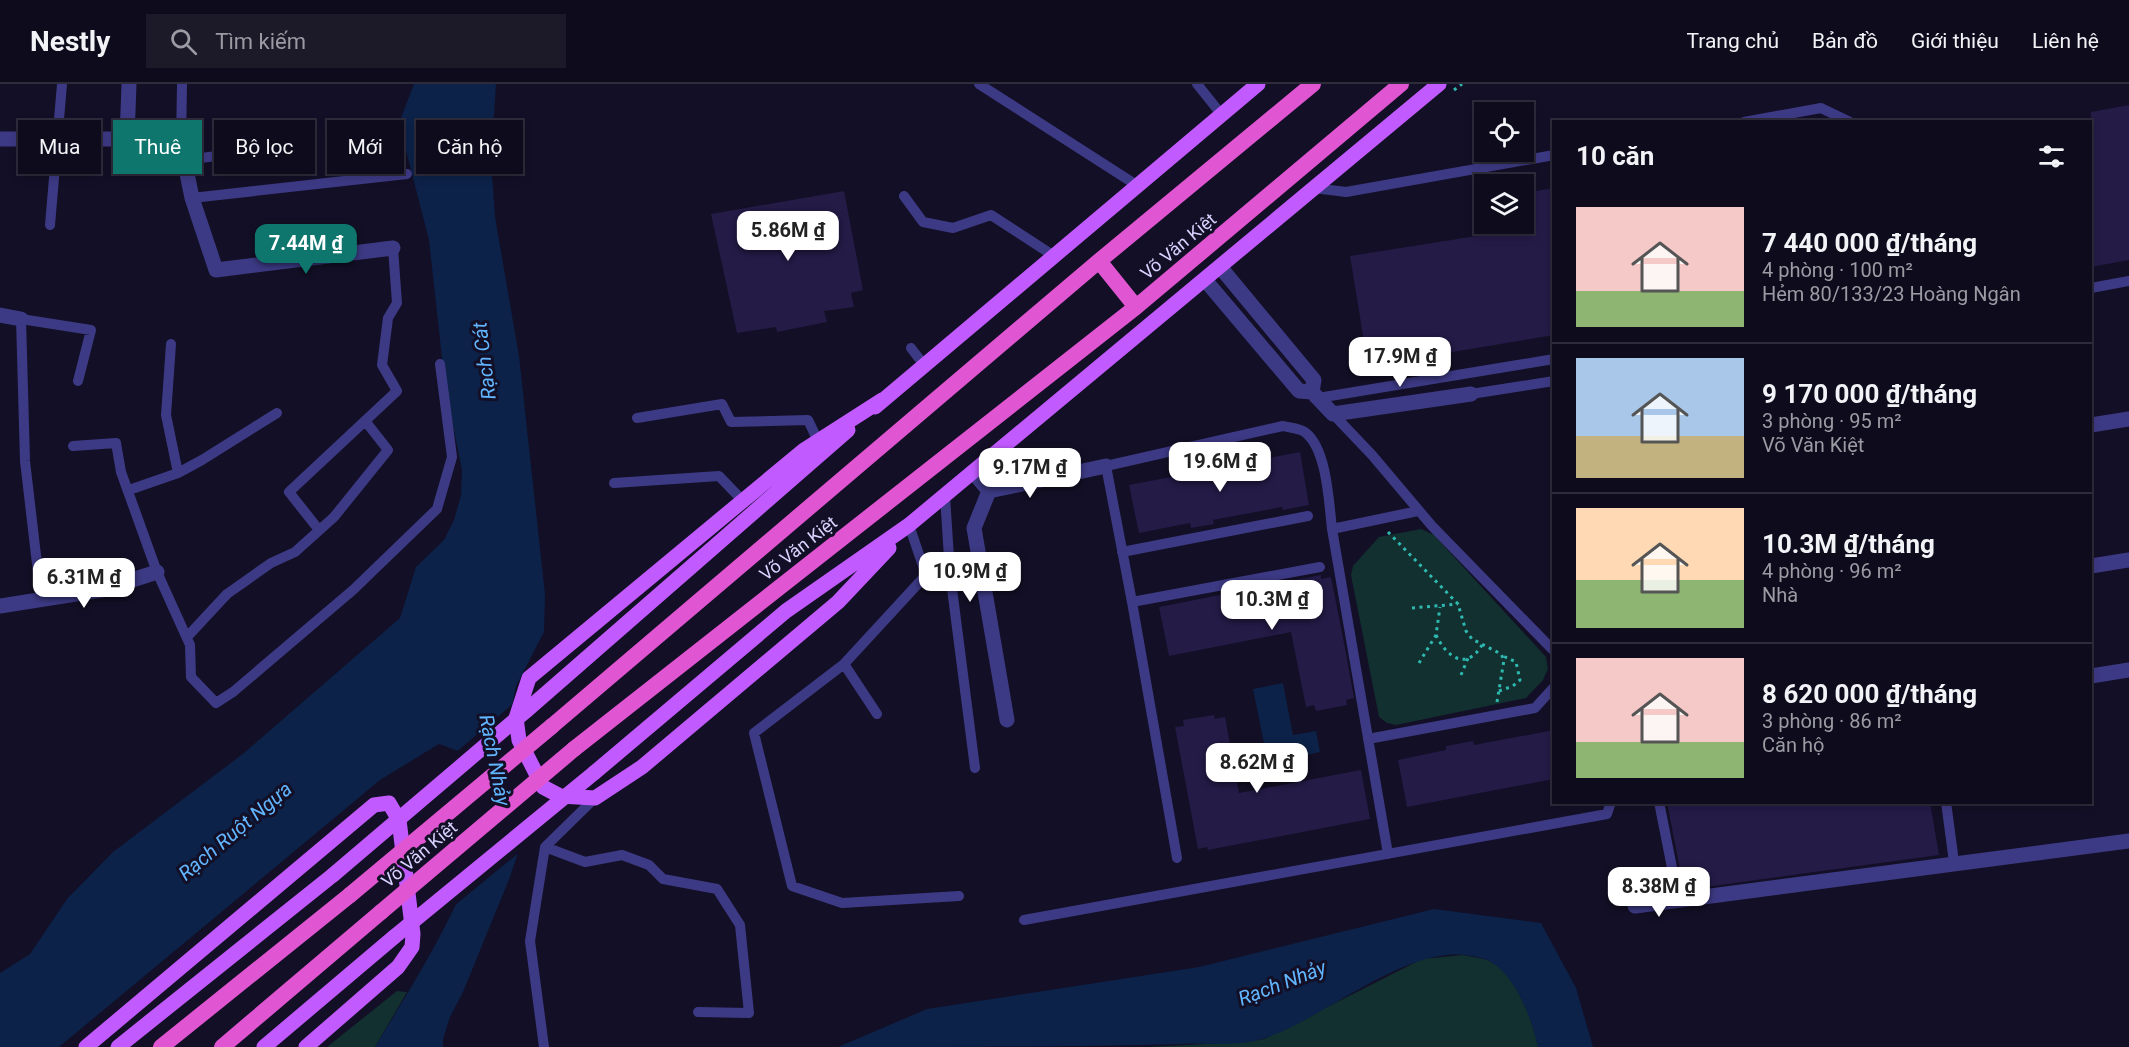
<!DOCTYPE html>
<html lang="vi">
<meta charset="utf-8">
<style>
body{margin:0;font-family:Roboto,sans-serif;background:#1c1929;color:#f1f3f6;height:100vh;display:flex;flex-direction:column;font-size:22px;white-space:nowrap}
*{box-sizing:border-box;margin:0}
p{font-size:20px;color:#9b9ba3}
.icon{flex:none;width:33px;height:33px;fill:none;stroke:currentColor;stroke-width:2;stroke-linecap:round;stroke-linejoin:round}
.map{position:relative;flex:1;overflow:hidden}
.drawer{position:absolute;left:1552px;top:36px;width:540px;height:684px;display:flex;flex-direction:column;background:#0e0b1c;border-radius:0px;box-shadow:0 3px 9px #0003,0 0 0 2px #2e2b3b}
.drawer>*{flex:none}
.guide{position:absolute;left:18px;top:36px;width:570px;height:54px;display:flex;gap:12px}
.tools{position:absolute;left:1474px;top:18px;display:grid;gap:12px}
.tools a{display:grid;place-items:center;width:60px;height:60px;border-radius:0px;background:#0e0b1c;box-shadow:0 3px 9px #0003,0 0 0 2px #2e2b3b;font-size:30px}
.price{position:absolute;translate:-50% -51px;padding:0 14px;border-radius:12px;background:#fff;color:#222;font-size:20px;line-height:39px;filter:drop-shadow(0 2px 3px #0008)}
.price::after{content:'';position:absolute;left:50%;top:36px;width:18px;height:14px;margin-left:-9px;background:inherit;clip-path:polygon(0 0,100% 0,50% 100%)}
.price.on{background:#0f766e;color:#fff}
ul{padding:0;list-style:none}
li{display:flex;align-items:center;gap:18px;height:150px;padding:0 24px}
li+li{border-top:2px solid #2e2b3b}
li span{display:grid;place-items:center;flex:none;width:168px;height:120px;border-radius:0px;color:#555}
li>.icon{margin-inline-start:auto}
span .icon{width:72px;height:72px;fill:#fffc;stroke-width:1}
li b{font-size:26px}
h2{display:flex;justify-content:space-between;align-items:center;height:72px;padding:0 24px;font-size:26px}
.tag{padding:0 21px;border-radius:0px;background:#0e0b1c;box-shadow:0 3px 9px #0003,0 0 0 2px #2e2b3b;font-size:21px;line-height:54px}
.tag.on{background:#0f766e;color:#fff}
header{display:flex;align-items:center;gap:36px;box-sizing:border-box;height:84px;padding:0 30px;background:#0e0b1c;border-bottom:2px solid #2e2b3b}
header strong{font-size:28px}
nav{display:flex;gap:33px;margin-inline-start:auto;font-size:21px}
.search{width:420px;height:54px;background:#1c1929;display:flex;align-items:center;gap:15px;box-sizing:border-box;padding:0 21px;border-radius:0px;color:#9b9ba3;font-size:22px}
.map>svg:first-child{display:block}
.green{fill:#12302f}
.water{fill:#0c2248}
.pier{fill:#130f26}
.building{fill:#241b47}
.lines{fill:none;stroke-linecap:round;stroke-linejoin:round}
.path{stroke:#2fb8b0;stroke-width:3;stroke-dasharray:3 4.5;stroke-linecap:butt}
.service{stroke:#3d3a85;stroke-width:10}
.minor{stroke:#3d3a85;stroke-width:15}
.primary{stroke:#c25bff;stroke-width:15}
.trunk{stroke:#e055d1;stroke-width:16}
.primary-bridge{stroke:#c25bff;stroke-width:15}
.trunk-bridge{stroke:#e055d1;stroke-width:16}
.labels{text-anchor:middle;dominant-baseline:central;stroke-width:6;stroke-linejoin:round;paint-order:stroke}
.street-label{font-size:18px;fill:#d9d4ff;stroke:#130f26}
.water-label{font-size:20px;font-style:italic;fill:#62b6ff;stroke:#130f26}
</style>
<header>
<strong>Nestly</strong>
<div class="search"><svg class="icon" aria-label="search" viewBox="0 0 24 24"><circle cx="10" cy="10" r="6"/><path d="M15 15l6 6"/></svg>Tìm kiếm</div>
<nav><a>Trang chủ</a><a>Bản đồ</a><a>Giới thiệu</a><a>Liên hệ</a></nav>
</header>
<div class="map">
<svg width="2129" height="963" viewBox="0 0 2129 963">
<rect width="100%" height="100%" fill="#130f26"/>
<path class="green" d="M1421,445l13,6 112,122 2,12 -5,11 -17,18 -130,27 -9,-2 -8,-6 -28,-142 2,-9 26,-29z
M1463,871c9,2 23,3 32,9 23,17 37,55 43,83h-393l101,-5 18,-3 158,-80z
M397,907l10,1 -32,55h-48z"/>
<path class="water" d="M414,0h82l-5,76 4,57 24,139 26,238 -1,38 -28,54 -8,38 15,113 -13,40 -47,115 -13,25 -7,22v8h-68c34,-57 135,-210 110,-275 -7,-17 -31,-22 -46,-28l-59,36 -321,267h-59v-74l30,-19 37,-55 46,-47 131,-99 156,-135 16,-51 28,-27 10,-20 7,-25 1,-25 -17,-85 -16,-145 -30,-117z
M1283,599l10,52 23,-4 4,21 -52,11 -15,-74z
M1434,825l107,14 35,65 17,59h-55c-6,-27 -20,-66 -44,-83 -7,-6 -21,-8 -30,-9 -61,-7 -141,64 -199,83 -26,9 -56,5 -82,6 -115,3 -230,3 -345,3l89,-38 272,-42z"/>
<path class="pier" d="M516,617l-5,23 17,82 -2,31 -5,14 -72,59 29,-69 8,-28 -4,-40 -9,-12 -19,-7z"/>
<path class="building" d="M2129,21v155l-38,7v-155z
M1554,104v147l-186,31 -18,-110 158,-25 -1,-7h17v-31z
M844,107l19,99 -12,3 3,14 -30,4 3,11 -50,10 -1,-5 -39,6 -26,-119z
M1300,368l9,53 -26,5 -1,-3 -69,13 1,4 -23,4 -1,-5 -51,10 -10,-48z
M1321,491v4l10,-2 14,71 9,50 -8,2 1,5 -31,6 -2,-6 -8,2 -15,-75 -122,24 -10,-49z
M1214,631l1,4 10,-2 14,76 122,-23 9,49 -162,31 -1,-3 -9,2 -23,-122 9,-1 -1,-6z
M1554,646v49l-147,28 -9,-47 48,-10v-4l27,-5 1,4z
M1667,718h263l9,53 -255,35z"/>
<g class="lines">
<path class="path" d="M1454,6l8,-6
M1388,448l70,72 8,27 6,8 29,15 3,6 -7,42
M1412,524l46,-4
M1436,551c10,21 30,37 46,10
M1419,579l17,-28 4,-28
M1461,591l7,-17
M1499,607l14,-5 7,-6 -4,-18 -15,-7"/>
<path class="service" d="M979,0l159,102
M1197,0l24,30
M1744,38l77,-14 29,14
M181,60l1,-60
M185,76l126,-16
M1314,104l32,4 208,-37
M904,112l19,26 30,6 38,-13 63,41
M192,114l215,-24
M50,141l12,-141
M2091,204l38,-7
M171,260l-5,71 12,58
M911,264l13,17
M1471,310l83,-13
M1318,314l236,-39
M1333,330l39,41 60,71 122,125
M637,334l85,-14 9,18 77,-2 10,21
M73,362l43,-3 5,29 36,100 33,73 1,32 25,26 17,-11 120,-102 84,-81 15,-52 -12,-93
M614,399l105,-7 24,25
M129,406l49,-17 24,-13 75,-47
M945,412l5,77 25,195
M1332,445l86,-18
M319,446l-30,-38 108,-101 -15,-26 6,-47 9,-15 -4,-55
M1122,468l186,-36
M1320,483l-188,35 -26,-136 177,-40c7,2 18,2 23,7 21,17 23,70 26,96l56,325
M41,514l-16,-137 -4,-142 70,11 -13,51
M1132,518l45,256
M187,553l40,-43 44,-31 24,-11 39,-35 54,-67 -22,-28
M844,580l-90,69 38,153 50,17 117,-7
M877,630l-33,-50 82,-89 -17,-50
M1368,655l167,-31 19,-21
M595,714l-50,49 40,15 37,-7 27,10 14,14 54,10 23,36 9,88 -51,-1
M1659,718l19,96
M1946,718l8,60
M1024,836l583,-106 4,-12
M544,963l-14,-106 15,-94"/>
<path class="minor" d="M129,0l-2,55 54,5 11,54 24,72 177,-22
M0,55h127
M1206,197l93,110 13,1 2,-12 -93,-112
M0,231l21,4
M1312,308l21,22 138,-20
M2091,341l38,-6
M973,388l16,19 117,-25
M989,407l-15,37 33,192
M2091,482l38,-6
M0,522l101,-16 56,-18
M2091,592l38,-6
M1635,822l494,-65"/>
<path class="primary" d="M882,316l-78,50 -275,228 -13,40 3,22 24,47 17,9 35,2 47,-31 196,-165 51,-54
M875,323l383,-323
M527,626l321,-280
M594,689l192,-162 123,-86 530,-441
M86,963l288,-242 15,-2 10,17 14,114 -1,13 -14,20 -92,80
M118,963l215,-172
M264,963l130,-110"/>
<path class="trunk" d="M1099,177l37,46
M552,642l547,-465 214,-177
M574,665l562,-442 265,-223
M161,963l189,-152
M222,963l159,-135"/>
<path class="primary-bridge" d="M333,791l194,-165
M394,853l200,-164"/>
<path class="trunk-bridge" d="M350,811l202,-169
M381,828l193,-163"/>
</g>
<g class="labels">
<g class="street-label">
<text transform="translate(1178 162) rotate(-40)">Võ Văn Kiệt</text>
<text transform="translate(798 464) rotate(-38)">Võ Văn Kiệt</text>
<text transform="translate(419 770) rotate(-40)">Võ Văn Kiệt</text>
</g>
<g class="water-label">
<text transform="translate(484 277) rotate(-97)">Rạch Cát</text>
<text transform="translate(495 676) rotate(79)">Rạch Nhảy</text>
<text transform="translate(235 747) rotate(-40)">Rạch Ruột Ngựa</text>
<text transform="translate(1282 899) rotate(-21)">Rạch Nhảy</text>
</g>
</g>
</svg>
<div class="tools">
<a><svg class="icon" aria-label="locate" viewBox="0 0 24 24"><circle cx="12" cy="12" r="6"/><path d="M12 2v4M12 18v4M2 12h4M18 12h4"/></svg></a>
<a><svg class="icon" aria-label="layers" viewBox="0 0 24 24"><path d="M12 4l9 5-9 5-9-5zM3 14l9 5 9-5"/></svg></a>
</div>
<b class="price" style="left:788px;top:178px">5.86M ₫</b>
<b class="price on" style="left:306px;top:191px">7.44M ₫</b>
<b class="price" style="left:1400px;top:304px">17.9M ₫</b>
<b class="price" style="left:1220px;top:409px">19.6M ₫</b>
<b class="price" style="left:1030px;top:415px">9.17M ₫</b>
<b class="price" style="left:970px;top:519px">10.9M ₫</b>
<b class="price" style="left:84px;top:525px">6.31M ₫</b>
<b class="price" style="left:1272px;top:547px">10.3M ₫</b>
<b class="price" style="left:1257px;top:710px">8.62M ₫</b>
<b class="price" style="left:1659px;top:834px">8.38M ₫</b>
<div class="guide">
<a class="tag">Mua</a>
<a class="tag on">Thuê</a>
<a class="tag">Bộ lọc</a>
<a class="tag">Mới</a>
<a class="tag">Căn hộ</a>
</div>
<section class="drawer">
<h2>10 căn<svg class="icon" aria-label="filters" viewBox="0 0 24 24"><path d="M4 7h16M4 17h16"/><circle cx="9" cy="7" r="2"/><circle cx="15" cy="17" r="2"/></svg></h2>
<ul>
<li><span style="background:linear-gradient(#f6c9c9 70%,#8fb573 0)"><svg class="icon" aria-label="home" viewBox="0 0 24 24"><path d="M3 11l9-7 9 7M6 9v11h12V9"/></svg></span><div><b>7 440 000 ₫/tháng</b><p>4 phòng · 100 m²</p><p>Hẻm 80/133/23 Hoàng Ngân</p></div></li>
<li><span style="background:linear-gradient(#a9c7e8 65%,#c2b280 0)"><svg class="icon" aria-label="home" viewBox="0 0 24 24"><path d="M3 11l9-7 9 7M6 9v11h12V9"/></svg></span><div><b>9 170 000 ₫/tháng</b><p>3 phòng · 95 m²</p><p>Võ Văn Kiệt</p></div></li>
<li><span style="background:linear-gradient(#ffd9b3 60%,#8fb573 0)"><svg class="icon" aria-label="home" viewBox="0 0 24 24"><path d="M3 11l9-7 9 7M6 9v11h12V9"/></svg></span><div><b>10.3M ₫/tháng</b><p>4 phòng · 96 m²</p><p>Nhà</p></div></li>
<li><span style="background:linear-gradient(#f6c9c9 70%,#8fb573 0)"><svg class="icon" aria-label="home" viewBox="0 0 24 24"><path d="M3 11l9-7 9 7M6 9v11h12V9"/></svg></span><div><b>8 620 000 ₫/tháng</b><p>3 phòng · 86 m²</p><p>Căn hộ</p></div></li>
</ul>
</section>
</div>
